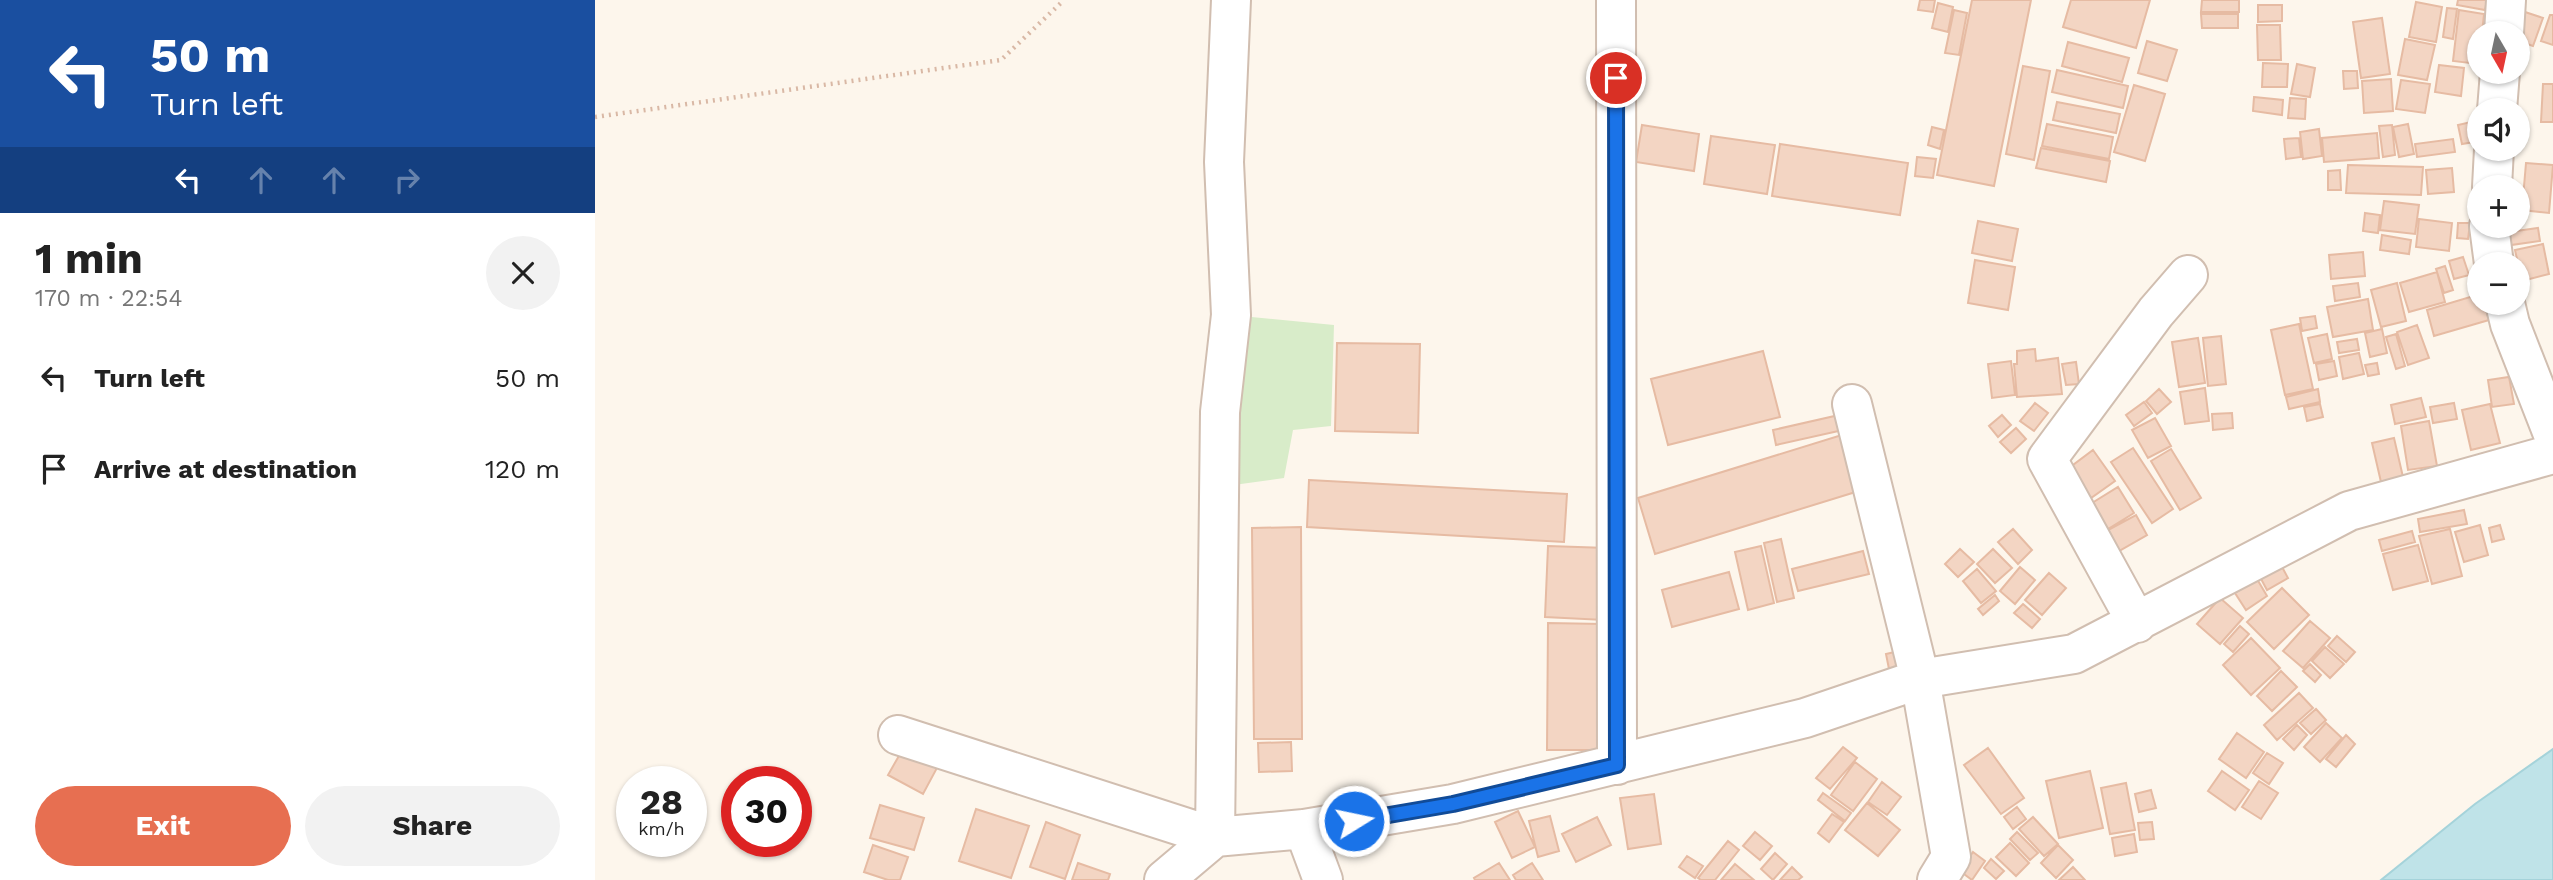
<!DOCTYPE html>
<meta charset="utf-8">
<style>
body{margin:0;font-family:"Work Sans",sans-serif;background:#f2f2f2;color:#222;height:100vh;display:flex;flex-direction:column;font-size:26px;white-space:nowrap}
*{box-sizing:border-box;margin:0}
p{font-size:23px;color:#767676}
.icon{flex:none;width:38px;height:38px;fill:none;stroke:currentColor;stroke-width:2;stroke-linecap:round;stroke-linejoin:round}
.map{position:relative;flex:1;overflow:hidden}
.panel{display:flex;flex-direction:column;background:#fff;width:595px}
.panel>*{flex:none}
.top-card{background:#1a4fa0;color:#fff;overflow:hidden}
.needle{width:46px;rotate:171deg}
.buttons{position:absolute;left:1872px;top:21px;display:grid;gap:14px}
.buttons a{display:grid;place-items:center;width:63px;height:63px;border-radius:50%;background:#fff;box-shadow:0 2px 5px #0004;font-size:35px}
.speed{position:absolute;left:21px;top:766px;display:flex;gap:14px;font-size:35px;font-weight:700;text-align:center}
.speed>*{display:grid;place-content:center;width:91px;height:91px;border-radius:50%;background:#fff;box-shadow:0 2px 5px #0004;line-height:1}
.speed small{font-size:18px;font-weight:400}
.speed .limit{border:10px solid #d22;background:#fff;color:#111}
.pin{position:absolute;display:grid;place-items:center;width:60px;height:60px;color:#fff;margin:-30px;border:4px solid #fff;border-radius:50%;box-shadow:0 2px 7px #0007}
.me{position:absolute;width:77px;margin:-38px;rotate:80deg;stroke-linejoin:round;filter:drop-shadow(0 0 5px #0008)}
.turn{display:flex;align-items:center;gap:24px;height:147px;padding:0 35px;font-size:32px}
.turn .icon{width:91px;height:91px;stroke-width:2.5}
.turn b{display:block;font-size:49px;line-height:60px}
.lanes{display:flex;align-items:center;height:66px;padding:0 35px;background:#0003;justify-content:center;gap:35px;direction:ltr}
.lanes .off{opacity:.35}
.round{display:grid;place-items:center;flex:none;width:74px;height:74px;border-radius:37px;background:#f2f2f2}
.headline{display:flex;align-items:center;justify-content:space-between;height:119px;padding:0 35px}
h1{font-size:42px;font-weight:700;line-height:52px}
.button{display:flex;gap:14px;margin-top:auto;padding:14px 35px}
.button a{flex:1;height:80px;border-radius:42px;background:#e76f51;color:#fff;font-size:28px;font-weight:700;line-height:80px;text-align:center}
.button a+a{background:#f2f2f2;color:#222}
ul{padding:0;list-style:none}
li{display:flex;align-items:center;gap:21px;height:91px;padding:0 35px}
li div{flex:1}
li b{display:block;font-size:26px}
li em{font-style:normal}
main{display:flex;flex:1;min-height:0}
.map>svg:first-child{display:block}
.green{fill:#d8ecc9}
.water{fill:#bfe3e8;stroke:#a5d3da;stroke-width:2}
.building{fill:#f3d5c3;stroke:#e6bba3;stroke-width:2}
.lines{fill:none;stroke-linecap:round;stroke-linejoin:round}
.minor-casing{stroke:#d1beb0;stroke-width:42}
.path{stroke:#d9b8a5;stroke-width:4.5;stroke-dasharray:2 5;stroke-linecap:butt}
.minor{stroke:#fff;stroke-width:38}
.route-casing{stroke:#114b97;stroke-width:18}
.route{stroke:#1a73e8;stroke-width:12}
</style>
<main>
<section class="panel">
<div class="top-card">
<div class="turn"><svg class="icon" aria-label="left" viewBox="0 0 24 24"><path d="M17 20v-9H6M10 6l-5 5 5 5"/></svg><div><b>50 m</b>Turn left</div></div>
<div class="lanes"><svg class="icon" aria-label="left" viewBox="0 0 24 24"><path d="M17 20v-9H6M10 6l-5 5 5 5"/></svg><svg class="icon off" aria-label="ahead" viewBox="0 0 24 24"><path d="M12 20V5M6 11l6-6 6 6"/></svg><svg class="icon off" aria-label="ahead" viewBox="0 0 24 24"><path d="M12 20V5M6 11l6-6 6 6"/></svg><svg class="icon off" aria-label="right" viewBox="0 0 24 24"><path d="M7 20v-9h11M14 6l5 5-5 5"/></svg></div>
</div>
<div class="headline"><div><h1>1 min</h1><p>170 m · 22:54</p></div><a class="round"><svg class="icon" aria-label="close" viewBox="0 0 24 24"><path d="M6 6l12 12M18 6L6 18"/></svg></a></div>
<ul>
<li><svg class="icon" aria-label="left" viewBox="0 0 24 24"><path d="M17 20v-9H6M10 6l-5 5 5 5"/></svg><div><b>Turn left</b></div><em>50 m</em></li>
<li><svg class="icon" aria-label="arrive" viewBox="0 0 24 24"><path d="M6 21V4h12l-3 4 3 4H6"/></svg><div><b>Arrive at destination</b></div><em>120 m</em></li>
</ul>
<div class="button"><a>Exit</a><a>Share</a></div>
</section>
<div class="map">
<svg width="1958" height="880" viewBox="0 0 1958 880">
<rect width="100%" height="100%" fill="#fdf6ec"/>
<!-- green -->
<path class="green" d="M636,315L739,325L736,426L698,430L689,478L624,487Z"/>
<!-- water -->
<path class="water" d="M1958,749V880H1786L1880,804Z"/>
<!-- building -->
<path class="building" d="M1325,0H1340L1338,12L1323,10Z
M1377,0H1436L1399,186L1342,175Z
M1476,0H1555L1541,48L1468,27Z
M1607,0H1644V12H1606Z
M1863,0H1892L1890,10L1862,5Z
M1821,2L1847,7L1841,42L1814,37Z
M1343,3L1358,7L1353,32L1337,28Z
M1663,5H1687V21L1663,22Z
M1852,8L1862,9L1858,39L1848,37Z
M1359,10L1372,13L1364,55L1350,53Z
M1864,10L1889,14L1887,33H1885L1883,64L1858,61Z
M1924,10L1948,18L1938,46L1923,41Z
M1606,14H1643V28H1607Z
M1955,15H1958V45L1946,41Z
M1787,18L1795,74L1766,78L1758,22Z
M1662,25H1685L1686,60H1663Z
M1810,39L1840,45L1832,80L1803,75Z
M1552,41L1582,50L1572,81L1543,73Z
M1473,42L1534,58L1527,82L1467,66Z
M1668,63L1693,64L1692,87H1667Z
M1702,64L1720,68L1715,97L1696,94Z
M1844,65L1869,68L1866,96L1840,92Z
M1428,66L1455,71L1439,160L1411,154Z
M1462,70L1533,86L1528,108L1457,92Z
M1748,71H1762L1763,88L1749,89Z
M1796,79L1798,111L1769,113L1767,81Z
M1806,80L1835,84L1830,113L1801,109Z
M1948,84H1958V122H1946Z
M1539,85L1570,94L1550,161L1519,152Z
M1659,97L1688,100L1687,115L1658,111Z
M1695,98L1711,99L1710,119L1693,118Z
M1462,102L1525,114L1521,133L1458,120Z
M1885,120V141L1867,144L1863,125Z
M1452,124L1518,137L1514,159L1447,146Z
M1813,124L1819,154L1804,157L1798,127Z
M1047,125L1104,134L1099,171L1041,162Z
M1797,125L1800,155L1788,157L1784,126Z
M1337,127L1349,130L1345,149L1333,145Z
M1724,129L1727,156L1708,159L1705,132Z
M1782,133L1784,158L1729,162L1727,138Z
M1116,136L1180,145L1172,194L1109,184Z
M1704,138L1706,157L1691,159L1689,139Z
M1858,139L1860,152L1822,157L1820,144Z
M1185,144L1313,163L1305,215L1177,196Z
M1446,148L1515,161L1511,182L1441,168Z
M1322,157L1341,159L1338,178L1320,176Z
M1931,163L1958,165L1954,213L1927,210Z
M1753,165L1828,167L1826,195L1751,193Z
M1857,168L1859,192L1833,194L1831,170Z
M1745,170L1746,190H1733V171Z
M1789,201L1824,205L1820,234L1785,230Z
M1770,213L1785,215L1783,233L1768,231Z
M1824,219L1857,223L1854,251L1821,247Z
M1383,221L1423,229L1417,261L1377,253Z
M1863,223H1875L1873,239L1862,238Z
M1943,228L1945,241L1916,245L1914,232Z
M1787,235L1816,240L1814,254L1785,250Z
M1948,244L1954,274L1927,281L1920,250Z
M1768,252L1770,276L1736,279L1734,255Z
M1868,257L1874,275L1859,279L1854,261Z
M1380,260L1420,267L1413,310L1373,303Z
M1850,266L1858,290L1849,293L1841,269Z
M1842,272L1850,302L1814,312L1805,283Z
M1763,283L1765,297L1740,301L1738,286Z
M1802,283L1811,321L1786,327L1776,290Z
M1885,294V303H1889L1894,320L1839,336L1832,310Z
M1773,299L1778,330L1738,337L1732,307Z
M1720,316L1722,328L1707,331L1705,318Z
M1704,324L1718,389L1690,395L1676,330Z
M1822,325L1834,358L1813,365L1802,332Z
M1787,329L1792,353L1775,357L1770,333Z
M1732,334L1737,359L1719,363L1713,338Z
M1801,334L1810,366L1801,369L1791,337Z
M1626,336L1631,384L1613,386L1608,338Z
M1603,338L1610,383L1584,387L1577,342Z
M1762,339L1764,350L1744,353L1742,342Z
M742,343L825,344L823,433L740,431Z
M1440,349L1441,361L1463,358L1467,394L1422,397L1419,364H1422V351Z
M1168,351L1185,417L1073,445L1056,379Z
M1764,353L1769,374L1748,379L1744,357Z
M1416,361L1420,395L1397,398L1393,364Z
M1739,361L1742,376L1724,380L1721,364Z
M1481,362L1484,384L1471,385L1467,364Z
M1782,363L1784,374L1773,376L1770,365Z
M1914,377L1919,404L1897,407L1893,380Z
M1610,388L1614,421L1590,424L1585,392Z
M1564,389L1576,402L1562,414L1551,401Z
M1723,389L1725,402L1694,409L1691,397Z
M1826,398L1831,417L1800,424L1796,405Z
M1549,402L1557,413L1539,426L1531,415Z
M1440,403L1453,413L1439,431L1425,421Z
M1859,403L1862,419L1838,423L1835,407Z
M1725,404L1728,417L1712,421L1709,407Z
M1895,404L1905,443L1876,450L1867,410Z
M1637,413L1638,428L1618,430L1617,414Z
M1244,415L1248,430L1181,445L1178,430Z
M1407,415L1416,425L1403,437L1394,426Z
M1560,418L1576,446L1553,458L1537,430Z
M1834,421L1842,466L1813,470L1806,426Z
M1421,428L1431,439L1416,453L1405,442Z
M1250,434L1267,490L1060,554L1043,498Z
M1799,438L1808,477L1786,482L1777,443Z
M1538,448L1578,509L1557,523L1516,462Z
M1576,449L1606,498L1585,510L1556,461Z
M1498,450L1520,481L1496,498L1474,468Z
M714,480L972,494L969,542L712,527Z
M1523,487L1539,513L1513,529L1497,503Z
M1869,510L1872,524L1825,532L1823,519Z
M1541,515L1552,535L1524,551L1513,530Z
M1885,525L1893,555L1869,562L1860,532Z
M1905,525L1909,539L1897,542L1894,528Z
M706,527L707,739H659L657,528Z
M1418,529L1437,550L1423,564L1403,542Z
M1855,529L1867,576L1837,584L1824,536Z
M1817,531L1820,542L1787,551L1784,540Z
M1186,539L1199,598L1182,602L1169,543Z
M1823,545L1833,581L1798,590L1788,554Z
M953,546L1012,548L1009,620L950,617Z
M1166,546L1179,603L1153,610L1140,552Z
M1365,549L1379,562L1363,577L1350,564Z
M1398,549L1417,568L1400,583L1382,564Z
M1268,551L1274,574L1203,591L1197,569Z
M1686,565L1693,578L1672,590L1665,577Z
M1425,567L1440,580L1420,604L1405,591Z
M1382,569L1401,591L1386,603L1368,581Z
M1134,572L1144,609L1077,627L1067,590Z
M1454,573L1471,588L1447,615L1430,600Z
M1662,579L1672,596L1651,610L1640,593Z
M1687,588L1714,615L1679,649L1652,622Z
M1400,595L1404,601L1388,615L1383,609Z
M1625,598L1648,618L1625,644L1602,624Z
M1428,604L1445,619L1437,628L1419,613Z
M1715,621L1735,638L1708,668L1688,651Z
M953,623L1007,624L1005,750H952Z
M1645,626L1654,634L1638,652L1629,644Z
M1742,636L1760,652L1751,662L1733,646Z
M1656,638L1685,668L1656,695L1628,665Z
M1730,647L1749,664L1735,678L1717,661Z
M1308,650L1314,675L1296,679L1291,654Z
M1715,664L1726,675L1720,682L1708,671Z
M1686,671L1702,687L1677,711L1662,696Z
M1704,693L1718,708L1682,740L1669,725Z
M1721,709L1731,720L1716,734L1705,723Z
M1731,723L1747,738L1725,762L1709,747Z
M1702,725L1712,735L1699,750L1688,739Z
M1642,733L1669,752L1651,778L1624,759Z
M1751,735L1760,744L1741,767L1731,759Z
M696,742L697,771L664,772L663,743Z
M309,747L343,766L328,794L293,775Z
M1248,747L1262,758L1235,789L1221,778Z
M1393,748L1429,798L1406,814L1369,765Z
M1672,753L1688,763L1674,784L1658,773Z
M1260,762L1282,779L1258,811L1236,795Z
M1495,771L1508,828L1464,838L1451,781Z
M1627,771L1654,790L1640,810L1613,791Z
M1664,781L1683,793L1666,819L1647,807Z
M1287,782L1306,797L1292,815L1273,802Z
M1531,783L1540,830L1515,834L1506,788Z
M1556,790L1561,808L1544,812L1540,794Z
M1228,793L1256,813L1250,821L1223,800Z
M1059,794L1066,844L1033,849L1025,798Z
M1272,803L1305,830L1283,856L1250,830Z
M285,805L329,818L319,850L275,838Z
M1422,807L1431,819L1418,829L1409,817Z
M381,809L434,826L416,878L364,861Z
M923,811L940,847L917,858L900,822Z
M1237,814L1249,822L1234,842L1223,833Z
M955,816L964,851L943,857L934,821Z
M1002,817L1016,845L981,862L967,834Z
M1438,817L1463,844L1449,856L1424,829Z
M451,822L485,835L470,879L435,867Z
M1557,822L1559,839L1545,840L1543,823Z
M1160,832L1177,846L1165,860L1148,846Z
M1422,832L1443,853L1435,860L1415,839Z
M1539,834L1542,852L1520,856L1517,838Z
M1133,841L1144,850L1120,880H1106L1103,878Z
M1415,843L1434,863L1421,876L1401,857Z
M278,845L313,857L305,880H293L269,872Z
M1463,845L1478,860L1461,878L1446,863Z
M1378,852L1390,861L1377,880L1365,871Z
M1180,853L1192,864L1178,880L1166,869Z
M1092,856L1108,866L1100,878L1084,867Z
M1396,859L1409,871L1401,879L1389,868Z
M483,863L515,874L513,880H477Z
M904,863L915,880H880L879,878Z
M937,863L948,880H921L918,875Z
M1140,864L1159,880H1126Z
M1197,867L1207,877L1203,880H1185Z
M1478,867L1490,880H1464Z"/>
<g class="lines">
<defs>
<path id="minor" d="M1021,0L1022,765
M1909,33L1911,0
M1902,110L1905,72
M1897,187L1899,149
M1894,226L1899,264
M1910,303L1915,324L1958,434
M1257,404L1325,679L1356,857L1342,880
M1542,623L1452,459L1561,312L1593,275
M303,735L620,837L625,412L636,315L629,162L636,0
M709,829L728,880
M569,880L620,837L709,829L858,804L1210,718L1325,679L1479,654L1754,511L1958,454"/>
</defs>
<!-- minor casing -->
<use href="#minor" class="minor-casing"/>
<!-- path -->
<path class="path" d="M0,117L406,60L469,0"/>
<!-- minor -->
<use href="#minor" class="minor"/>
</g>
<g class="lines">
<defs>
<path id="route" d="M759,821L858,804L1022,765L1021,78"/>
</defs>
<!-- route casing -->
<use href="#route" class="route-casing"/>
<!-- route -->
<use href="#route" class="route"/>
</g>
</svg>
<div class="buttons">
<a><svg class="needle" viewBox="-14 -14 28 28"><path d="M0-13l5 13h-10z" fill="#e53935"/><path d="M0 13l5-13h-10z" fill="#767676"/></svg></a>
<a><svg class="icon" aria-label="sound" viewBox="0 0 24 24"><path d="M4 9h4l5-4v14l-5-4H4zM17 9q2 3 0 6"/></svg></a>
<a>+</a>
<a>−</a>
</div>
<div class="speed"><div>28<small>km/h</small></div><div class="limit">30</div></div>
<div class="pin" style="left:1021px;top:78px;background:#d93025"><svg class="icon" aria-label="arrive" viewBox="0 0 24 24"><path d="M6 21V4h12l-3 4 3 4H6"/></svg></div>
<svg class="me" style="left:759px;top:821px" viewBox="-20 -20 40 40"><circle r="17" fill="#1a73e8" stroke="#fff" stroke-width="3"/><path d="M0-11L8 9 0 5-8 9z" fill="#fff"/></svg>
</div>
</main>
